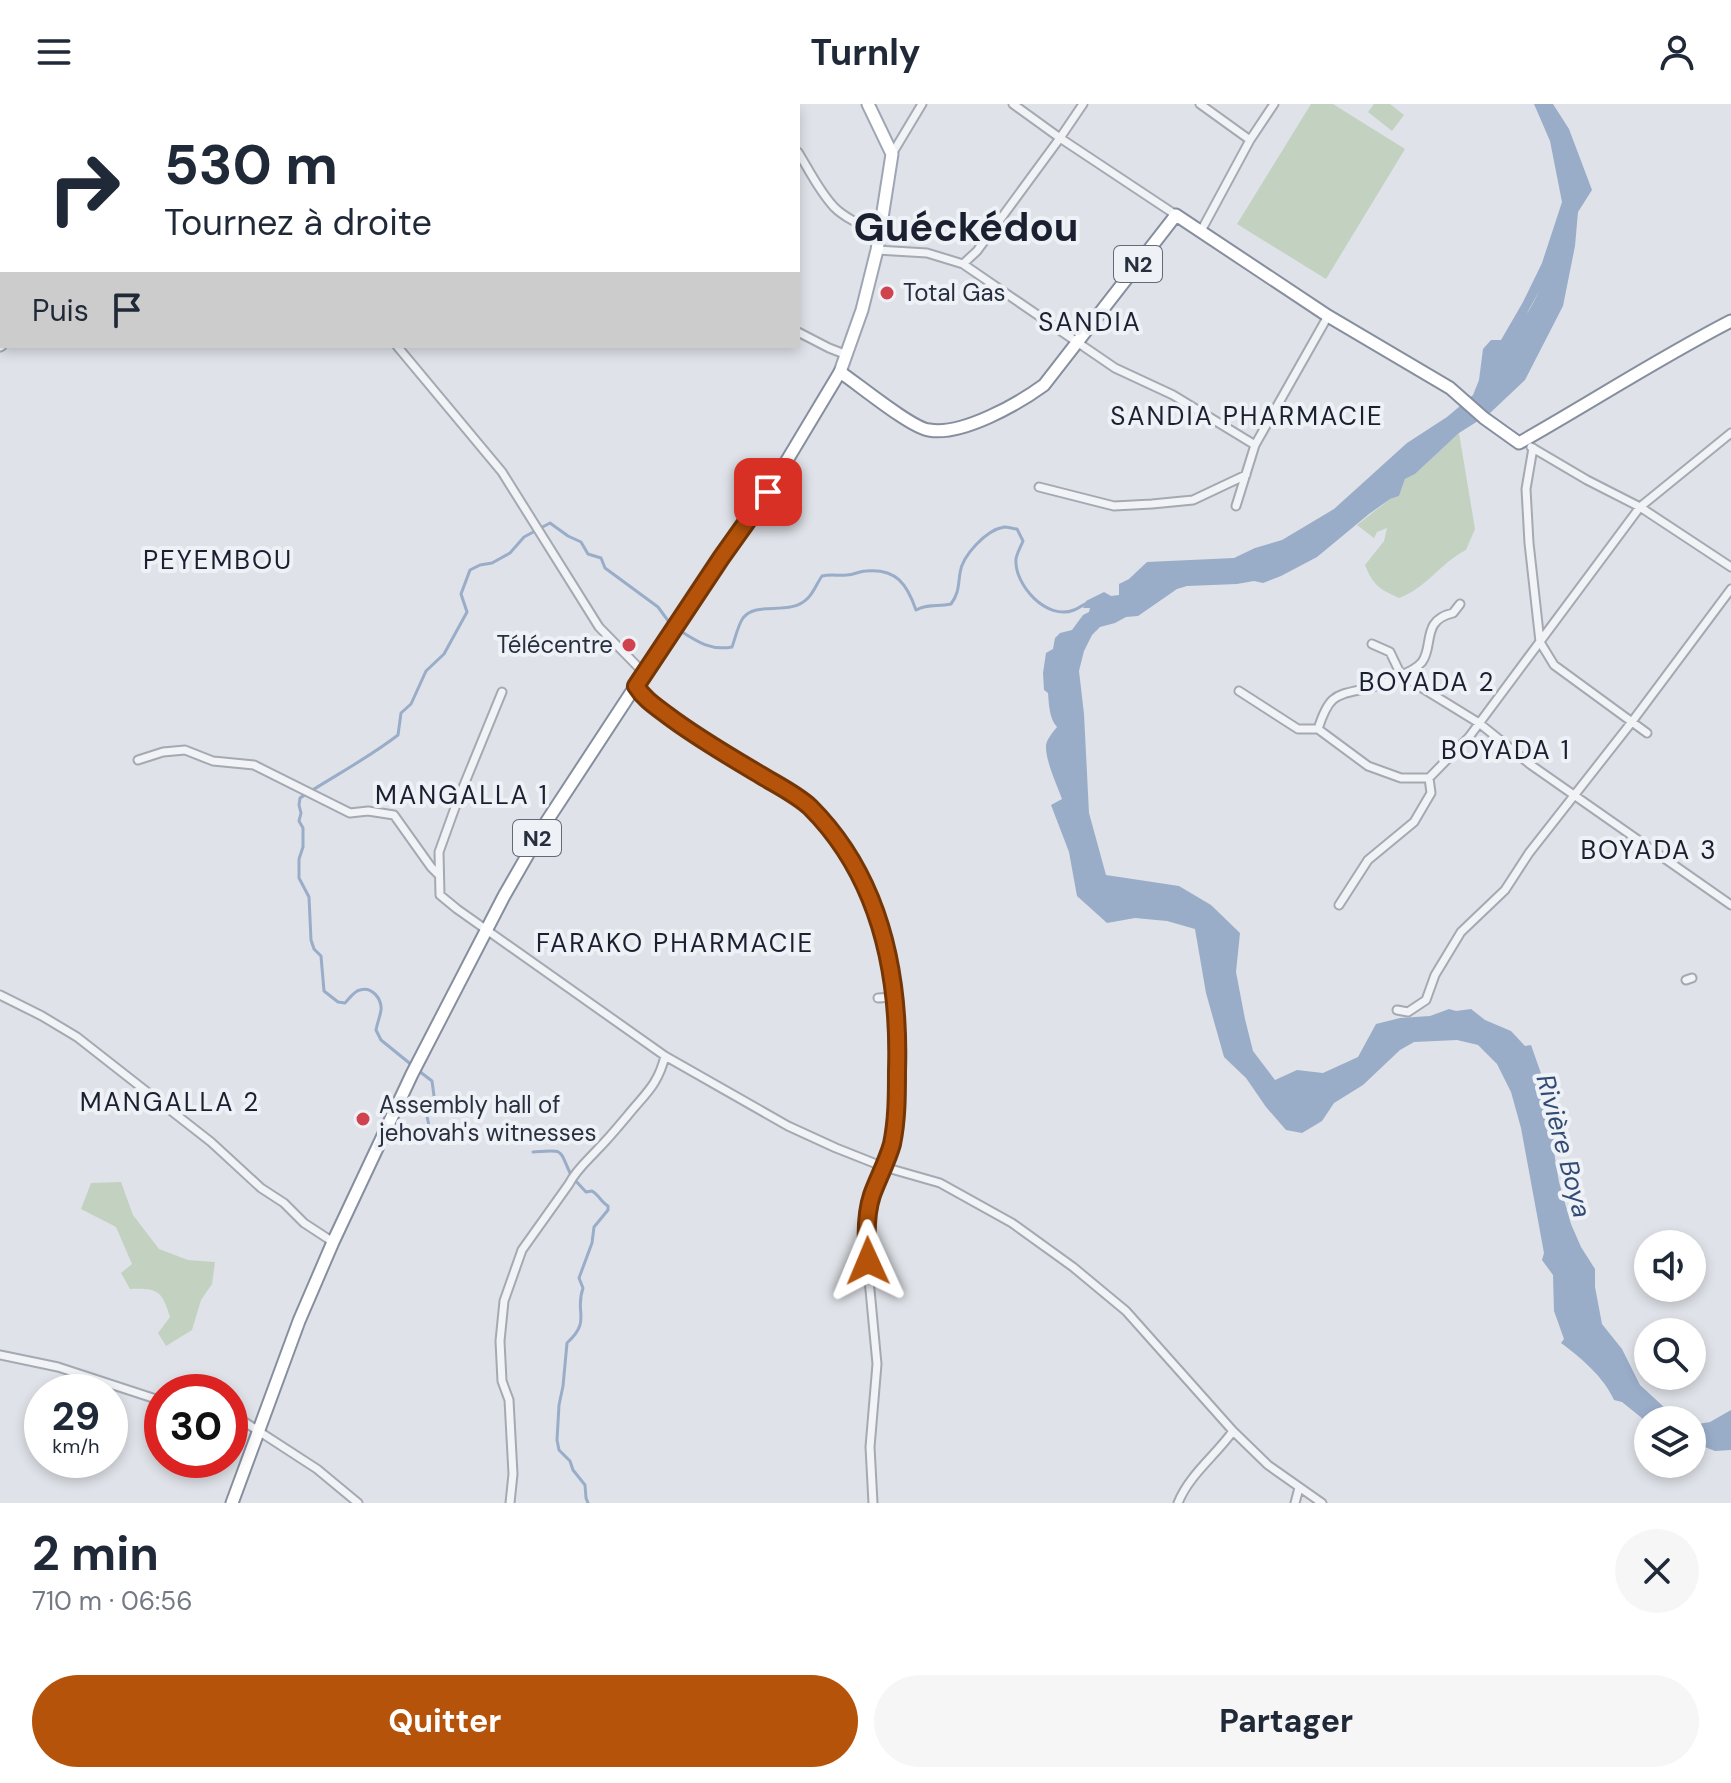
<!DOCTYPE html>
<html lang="fr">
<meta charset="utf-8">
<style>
body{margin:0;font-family:"DM Sans",sans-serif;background:#f6f6f7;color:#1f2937;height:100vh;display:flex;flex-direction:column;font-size:30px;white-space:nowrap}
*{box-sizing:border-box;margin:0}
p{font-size:26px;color:#747a83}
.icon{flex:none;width:44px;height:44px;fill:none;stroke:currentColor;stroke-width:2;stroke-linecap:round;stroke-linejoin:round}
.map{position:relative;height:1399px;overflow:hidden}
.sheet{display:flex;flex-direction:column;background:#fff;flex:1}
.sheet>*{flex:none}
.hud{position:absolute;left:0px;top:0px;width:800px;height:244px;box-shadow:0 4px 12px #0003;background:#fff;color:#1f2937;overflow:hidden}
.buttons{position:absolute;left:1634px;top:1126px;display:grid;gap:16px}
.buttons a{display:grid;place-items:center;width:72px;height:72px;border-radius:50%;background:#fff;box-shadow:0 4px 12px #0003;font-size:40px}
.speed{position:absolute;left:24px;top:1270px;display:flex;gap:16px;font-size:40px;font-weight:700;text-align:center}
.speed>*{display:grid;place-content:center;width:104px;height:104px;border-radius:50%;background:#fff;box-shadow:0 4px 12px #0003;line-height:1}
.speed small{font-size:20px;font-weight:400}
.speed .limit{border:12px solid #d22;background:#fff;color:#111}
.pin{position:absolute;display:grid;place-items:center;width:68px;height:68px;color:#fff;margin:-34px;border-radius:16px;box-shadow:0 4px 12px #0006}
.me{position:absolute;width:88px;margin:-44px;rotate:359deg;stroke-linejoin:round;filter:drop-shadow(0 0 6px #0008)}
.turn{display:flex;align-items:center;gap:28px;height:168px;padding:0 32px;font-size:36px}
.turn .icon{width:104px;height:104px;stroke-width:2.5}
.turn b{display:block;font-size:56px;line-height:68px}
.then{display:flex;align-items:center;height:76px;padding:0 32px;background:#0003;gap:16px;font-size:30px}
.round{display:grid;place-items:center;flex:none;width:84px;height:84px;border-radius:42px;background:#f6f6f7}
.headline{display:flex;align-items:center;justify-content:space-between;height:136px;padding:0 32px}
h1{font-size:48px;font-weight:700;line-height:60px}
.primary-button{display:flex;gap:16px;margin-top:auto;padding:16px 32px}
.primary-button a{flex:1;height:92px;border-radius:48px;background:#b45309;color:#fff;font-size:32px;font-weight:700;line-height:92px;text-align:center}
.primary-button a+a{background:#f6f6f7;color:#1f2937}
header{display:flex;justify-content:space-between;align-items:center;height:104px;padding:0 32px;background:#fff;font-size:36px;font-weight:700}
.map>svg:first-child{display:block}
.green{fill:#c3d2c0}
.water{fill:#99adc9;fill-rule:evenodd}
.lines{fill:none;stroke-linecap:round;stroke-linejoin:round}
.stream{stroke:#99adc9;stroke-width:3}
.river{stroke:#99adc9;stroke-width:16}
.minor-casing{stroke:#a4a9b2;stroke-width:11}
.primary-casing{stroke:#9ea5b4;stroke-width:15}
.trunk-casing{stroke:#868e9f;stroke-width:15}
.minor{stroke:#f1f3f6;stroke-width:7}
.primary{stroke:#fff;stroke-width:11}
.trunk{stroke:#fff;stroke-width:11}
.route-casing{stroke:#753606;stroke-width:20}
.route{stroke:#b45309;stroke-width:14}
.poi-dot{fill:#cf424e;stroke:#eef1f6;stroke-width:3}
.labels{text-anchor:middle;stroke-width:8;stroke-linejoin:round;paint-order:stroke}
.shield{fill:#eef1f6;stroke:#636976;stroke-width:2}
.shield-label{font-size:22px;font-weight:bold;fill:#282f3f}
.poi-label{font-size:24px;fill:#282f3f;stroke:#eef1f6;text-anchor:start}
.neighbourhood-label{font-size:26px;letter-spacing:2px;fill:#1a2030;stroke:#eef1f6}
.water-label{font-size:26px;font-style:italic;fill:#314b74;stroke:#eef1f6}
.town-label{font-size:40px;font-weight:bold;fill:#1a2030;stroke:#eef1f6}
</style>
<header><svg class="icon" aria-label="menu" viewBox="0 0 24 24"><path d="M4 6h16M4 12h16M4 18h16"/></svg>Turnly<svg class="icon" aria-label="person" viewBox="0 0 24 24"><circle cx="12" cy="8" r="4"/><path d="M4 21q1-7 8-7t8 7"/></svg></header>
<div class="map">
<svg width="1731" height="1399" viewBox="0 0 1731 1399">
<rect width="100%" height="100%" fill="#dfe2e8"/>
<!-- green -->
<path class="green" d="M1311,0H1333L1405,45L1326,175L1237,120Z
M1374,0H1390L1404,11L1392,27L1368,8Z
M1459,329L1475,425L1466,446C1440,459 1427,484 1399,494C1379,485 1373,481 1365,461L1384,437L1387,424L1377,428L1374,434L1357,421L1390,395L1399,392L1405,375L1415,370Z
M121,1078L133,1111L159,1145L188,1156L215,1158L212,1180L201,1196L192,1226L166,1242L158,1229L170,1213C162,1187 158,1184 130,1185L121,1169L132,1160L116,1123L81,1105L91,1079Z"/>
<!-- water -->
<path class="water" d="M1534,0H1553L1569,25L1592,86L1578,108L1575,142L1563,202L1525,276L1489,310L1459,329L1415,370L1405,375L1399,392L1390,395L1369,410L1317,453L1281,472L1263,479L1254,477L1237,480L1187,482L1177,485L1138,512L1126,513L1115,519L1100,523L1092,531L1084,547L1079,567L1084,610L1089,709L1106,771L1179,782L1211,801L1240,829L1236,868L1245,915L1253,947L1275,976L1297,966L1323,969L1358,953L1376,920L1400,914L1430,912L1449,905L1456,907L1471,905L1485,916L1511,927L1525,942L1531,941L1543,975V1001L1556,1041L1554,1048L1559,1078L1571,1120L1581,1143L1595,1165V1183L1602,1220L1622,1245L1640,1281L1678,1316H1648V1319L1622,1298L1614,1296C1603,1272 1581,1254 1561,1239L1564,1235L1554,1207L1553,1171L1542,1156L1544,1149L1521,1024L1511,988L1497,960L1478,941L1457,936L1414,938L1400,946L1363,981L1334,999L1322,1017L1302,1029L1286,1026L1266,1003L1246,974L1224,953L1206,889L1195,825L1167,817L1135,814L1107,819L1077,792L1069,748L1051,701L1062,695C1057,681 1045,656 1046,641C1047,635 1053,628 1057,623C1049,614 1049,600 1048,589L1044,586L1043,569L1046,549L1053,545L1055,534L1060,529L1072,526L1083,511L1089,508L1090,504H1083L1086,497L1104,488L1111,492L1119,491V480L1129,475L1147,458L1234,454L1255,444L1282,436L1334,405L1407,339L1447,313L1473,291L1479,276L1483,245L1491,236H1501L1523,198L1542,159L1562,98L1550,37ZM1553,164L1555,166C1550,193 1554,197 1527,209L1551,166Z
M1731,1306V1346L1715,1347L1692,1338V1321L1710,1318Z"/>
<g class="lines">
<!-- stream -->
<path class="stream" d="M679,526C696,537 710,547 732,543C735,535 738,521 743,514C757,496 790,513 808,494C814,488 817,479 822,472C831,470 838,472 847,471C854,471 859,467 866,467C896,464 907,480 916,506C929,499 937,503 951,500C959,489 958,482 960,469C962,452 986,426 1004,423C1009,423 1013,425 1017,425L1023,437C1021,442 1017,449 1016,455C1014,481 1047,517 1074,506C1078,505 1081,502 1085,500
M413,962L381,936L376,926C377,920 380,913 381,906C382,895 372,882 360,886C354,887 350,894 345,899L338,898L324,887L321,852L314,845L311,836L309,793L299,774V755L303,743V724L299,717L301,709L299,701L300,694C332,673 367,655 398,631L401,609L411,600L426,567L444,550L467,508L461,490L470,466L480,461L492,459L510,449L524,433L550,419L568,432L581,438L588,450L601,454L605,464L658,503L672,522
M419,967L432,977L434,992L426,1008L430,1026
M533,1048C566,1046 558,1044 571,1071
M574,1075L586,1088L592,1087C599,1091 601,1098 608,1102V1106L594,1123L592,1139L579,1174L583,1184C574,1209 592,1216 567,1239L563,1282L559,1301L557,1336L559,1346L570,1357L573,1366L585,1381L586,1394L588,1399"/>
<!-- river -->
<path class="river" d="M1529,220C1544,201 1556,169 1561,146"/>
<defs>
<path id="minor" d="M768,0L770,2
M1013,0L1060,34L1176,111
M1200,0L1250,36
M184,2L186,0
M570,2L572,0
M798,48C809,66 819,87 834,103C846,115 864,122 879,129
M892,50L922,0
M0,113L2,112
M1201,127L1250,36L1274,0
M877,146L927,149L963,160L1115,264L1173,291L1255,341
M963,160L977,147L1060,34L1083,0
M798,228L829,244L847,251
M397,242L502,368L599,523L644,569
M0,243L2,242
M1531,343L1587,376L1640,403L1731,463
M1533,344L1526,385L1529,439L1540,538L1554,561L1647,629
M1039,383L1114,402L1152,400L1193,396L1246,371
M1236,402L1255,341L1328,212
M1372,540L1390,548L1401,571L1479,619L1531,661L1731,801
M636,582L642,592L695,633L808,701L837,734L855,763L875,804L886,840L896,893L898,950L897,1003L892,1039L884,1063L871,1093L865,1133L877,1260L870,1343L873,1399
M1239,587L1298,625H1318C1330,587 1337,592 1372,583C1382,581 1391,575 1401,571C1409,568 1416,565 1422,558C1434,542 1421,516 1453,509L1460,500
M502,588L457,698L439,748L440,791L457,805L665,952L788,1022L836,1044L884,1063L940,1079L1012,1119L1073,1163L1126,1207L1233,1327L1268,1361L1322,1399
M1318,625L1368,662L1401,674H1429L1469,633L1640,403L1731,329
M138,656L163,648L185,646L213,657L254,661L350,709L368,707L394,711L431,763L438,770
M1339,801L1368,756L1414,718L1431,689L1429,674
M1686,876L1692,874
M0,891L42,912L77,933L211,1038L261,1084L284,1099L304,1119L333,1138
M878,894L896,893
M1397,906L1408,908L1426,896L1435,871L1461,828L1505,786L1529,749L1631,619L1731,485
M0,1251L58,1263L162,1297
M230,1312L237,1313L317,1365L358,1399
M510,1399L513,1370L509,1296L502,1277L500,1237L504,1197L522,1146L569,1080C576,1066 588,1056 598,1045C609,1034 618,1023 628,1011C645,990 658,981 665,952
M1178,1399C1189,1371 1216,1351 1233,1327
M1295,1399L1299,1384"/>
<path id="primary" d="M840,268L862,206L877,146L892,50L868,0"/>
<path id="trunk" d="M232,1399L299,1217L333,1138L412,970L504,792L547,717L644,569L721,454L768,388L840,268C858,280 911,324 929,326C962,332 1018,300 1044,281L1176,111L1328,212L1450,284L1484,314L1519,339C1590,299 1659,254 1731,217"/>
</defs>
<!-- minor casing -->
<use href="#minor" class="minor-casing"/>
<!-- primary casing -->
<use href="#primary" class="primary-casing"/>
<!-- trunk casing -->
<use href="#trunk" class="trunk-casing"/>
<!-- minor -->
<use href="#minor" class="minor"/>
<!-- primary -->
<use href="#primary" class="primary"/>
<!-- trunk -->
<use href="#trunk" class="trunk"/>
</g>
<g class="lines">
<defs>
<path id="route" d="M768,388L721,454L636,582C644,595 655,602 667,611C696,633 727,651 759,670C775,680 796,690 810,703C881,774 900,870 897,967C897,991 897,1016 892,1040C887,1058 878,1074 872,1091C865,1112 866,1136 868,1157"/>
</defs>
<!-- route casing -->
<use href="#route" class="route-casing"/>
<!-- route -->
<use href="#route" class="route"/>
</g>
<!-- markers -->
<g class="poi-dot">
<circle cx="887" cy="189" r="8"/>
<circle cx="629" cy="541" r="8"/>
<circle cx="363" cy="1015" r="8"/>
</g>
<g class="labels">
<!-- shield labels -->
<g class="shield">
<rect x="1114" y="142" width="48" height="36" rx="6"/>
<rect x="513" y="716" width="48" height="36" rx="6"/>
</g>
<g class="shield-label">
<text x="1138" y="168">N2</text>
<text x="537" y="742">N2</text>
</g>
<!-- poi labels -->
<g class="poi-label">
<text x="903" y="197">Total Gas</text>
<text x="613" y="549" text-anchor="end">Télécentre</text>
<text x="379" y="1009">Assembly hall of<tspan x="379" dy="28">jehovah's witnesses</tspan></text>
</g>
<!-- neighbourhood labels -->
<g class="neighbourhood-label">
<text x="1090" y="227">SANDIA</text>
<text x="1247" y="321">SANDIA PHARMACIE</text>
<text x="218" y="465">PEYEMBOU</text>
<text x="1427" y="587">BOYADA 2</text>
<text x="1506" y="655">BOYADA 1</text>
<text x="462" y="700">MANGALLA 1</text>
<text x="1649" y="755">BOYADA 3</text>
<text x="675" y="848">FARAKO PHARMACIE</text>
<text x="170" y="1007">MANGALLA 2</text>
</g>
<!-- water labels -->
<g class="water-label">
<text transform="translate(1564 1042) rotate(75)" y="9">Rivière Boya</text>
</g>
<!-- town labels -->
<g class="town-label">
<text x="966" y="137">Guéckédou</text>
</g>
</g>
</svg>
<div class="buttons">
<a><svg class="icon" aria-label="sound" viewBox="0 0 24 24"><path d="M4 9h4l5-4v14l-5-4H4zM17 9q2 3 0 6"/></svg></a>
<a><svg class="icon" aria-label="search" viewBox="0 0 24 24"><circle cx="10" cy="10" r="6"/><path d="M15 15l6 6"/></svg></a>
<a><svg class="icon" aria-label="layers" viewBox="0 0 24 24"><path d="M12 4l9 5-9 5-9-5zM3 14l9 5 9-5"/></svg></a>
</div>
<div class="speed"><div>29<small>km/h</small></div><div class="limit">30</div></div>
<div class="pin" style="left:768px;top:388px;background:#d93025"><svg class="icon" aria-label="arrive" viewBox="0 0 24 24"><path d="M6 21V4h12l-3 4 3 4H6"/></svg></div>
<svg class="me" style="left:868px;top:1157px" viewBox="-20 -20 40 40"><path d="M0-17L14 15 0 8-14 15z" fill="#b45309" stroke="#fff" stroke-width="4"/></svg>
<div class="hud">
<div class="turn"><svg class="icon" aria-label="right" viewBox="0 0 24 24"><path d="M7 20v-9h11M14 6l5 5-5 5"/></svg><div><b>530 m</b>Tournez à droite</div></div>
<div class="then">Puis<svg class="icon" aria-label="arrive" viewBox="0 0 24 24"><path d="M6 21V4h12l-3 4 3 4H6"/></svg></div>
</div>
</div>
<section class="sheet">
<div class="headline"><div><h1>2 min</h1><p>710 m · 06:56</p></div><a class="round"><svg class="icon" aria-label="close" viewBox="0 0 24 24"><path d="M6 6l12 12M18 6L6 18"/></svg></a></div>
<div class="primary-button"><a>Quitter</a><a>Partager</a></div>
</section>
